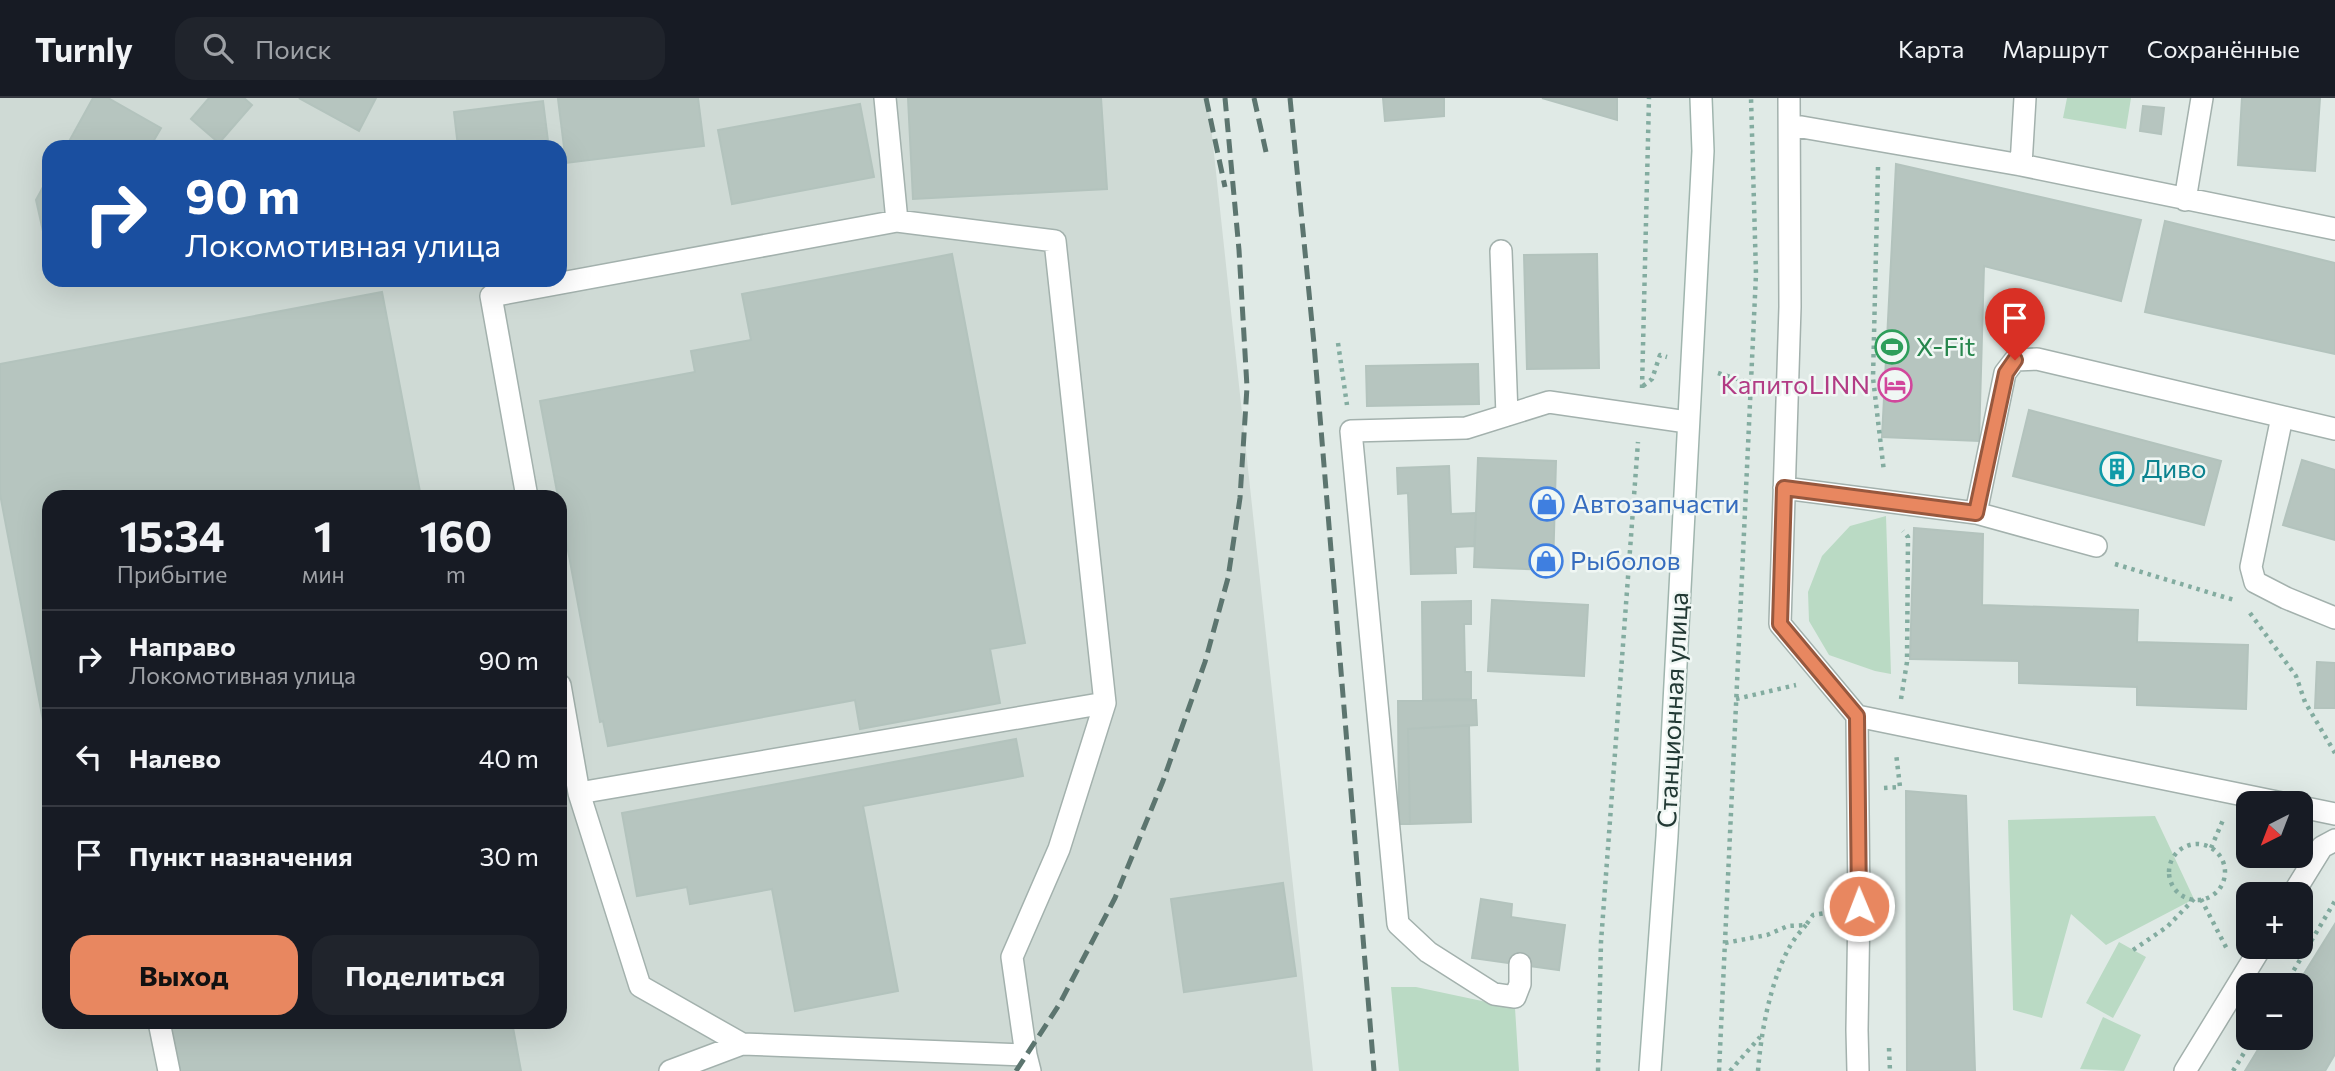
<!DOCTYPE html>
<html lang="ru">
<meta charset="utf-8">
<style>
body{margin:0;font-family:Commissioner,sans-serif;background:#20242c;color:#f1f3f6;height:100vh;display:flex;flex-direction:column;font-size:26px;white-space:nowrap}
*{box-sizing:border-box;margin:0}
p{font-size:23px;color:#9ea1a6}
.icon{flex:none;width:38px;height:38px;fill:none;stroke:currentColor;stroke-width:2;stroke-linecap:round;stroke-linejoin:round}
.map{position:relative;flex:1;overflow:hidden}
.side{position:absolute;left:42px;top:392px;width:525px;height:539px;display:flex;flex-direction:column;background:#171b24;border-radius:21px;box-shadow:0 7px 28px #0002}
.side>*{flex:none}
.top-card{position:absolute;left:42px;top:42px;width:525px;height:147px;border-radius:21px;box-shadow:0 7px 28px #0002;background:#1a4fa0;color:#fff;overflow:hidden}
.needle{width:46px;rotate:222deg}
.controls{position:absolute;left:2236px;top:693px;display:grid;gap:14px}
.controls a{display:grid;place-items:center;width:77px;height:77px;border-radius:14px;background:#171b24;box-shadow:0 7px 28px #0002;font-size:35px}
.pin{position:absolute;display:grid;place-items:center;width:60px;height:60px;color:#fff;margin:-72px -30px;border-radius:50% 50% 50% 0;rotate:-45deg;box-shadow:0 0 7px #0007}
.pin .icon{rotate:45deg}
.me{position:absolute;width:77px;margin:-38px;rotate:359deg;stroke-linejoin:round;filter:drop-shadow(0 0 5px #0008)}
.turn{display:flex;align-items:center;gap:24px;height:147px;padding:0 28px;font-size:32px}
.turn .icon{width:91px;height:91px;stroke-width:2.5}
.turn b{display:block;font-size:49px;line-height:60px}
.eta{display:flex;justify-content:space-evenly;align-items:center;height:119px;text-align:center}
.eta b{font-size:42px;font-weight:700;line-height:49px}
.action{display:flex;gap:14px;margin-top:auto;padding:14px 28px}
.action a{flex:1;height:80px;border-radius:21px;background:#e88760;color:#111;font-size:28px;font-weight:700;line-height:80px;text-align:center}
.action a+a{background:#20242c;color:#f1f3f6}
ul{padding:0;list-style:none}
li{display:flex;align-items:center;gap:21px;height:98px;padding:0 28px;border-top:2px solid #363941}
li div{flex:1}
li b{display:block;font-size:26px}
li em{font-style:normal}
header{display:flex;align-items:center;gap:42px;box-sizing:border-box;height:98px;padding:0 35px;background:#171b24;border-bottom:2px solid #363941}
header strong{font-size:33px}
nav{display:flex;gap:38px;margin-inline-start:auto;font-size:24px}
.search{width:490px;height:63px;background:#20242c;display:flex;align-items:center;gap:18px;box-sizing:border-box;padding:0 24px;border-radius:21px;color:#9ea1a6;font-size:26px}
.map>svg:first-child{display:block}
.built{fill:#cfdad5;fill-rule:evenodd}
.green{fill:#badac4}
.building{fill:#b6c5bf;stroke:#b3c3bd;stroke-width:2}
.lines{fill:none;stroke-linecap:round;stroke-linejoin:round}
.lane-casing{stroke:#a3b1ad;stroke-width:24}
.street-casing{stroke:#a3b1ad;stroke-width:24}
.secondary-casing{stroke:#a0b5ae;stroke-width:24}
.path{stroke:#83aca0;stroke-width:4.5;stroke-dasharray:3.5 5;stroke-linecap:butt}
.lane{stroke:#fff;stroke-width:21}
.street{stroke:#fff;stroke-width:21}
.secondary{stroke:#fff;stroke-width:21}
.rail{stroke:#5c756f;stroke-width:5;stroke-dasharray:14 7;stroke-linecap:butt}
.route-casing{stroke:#97583e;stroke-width:18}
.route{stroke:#e88760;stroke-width:12}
.labels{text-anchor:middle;stroke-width:5;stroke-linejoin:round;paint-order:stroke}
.leisure-label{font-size:26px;fill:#27864d;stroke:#f0f7f4;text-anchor:start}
.hotel-label{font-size:26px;fill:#b23c85;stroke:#f0f7f4;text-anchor:end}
.culture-label{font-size:26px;fill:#0d838f;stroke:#f0f7f4;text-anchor:start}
.shop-label{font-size:26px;fill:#366cbe;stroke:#f0f7f4;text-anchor:start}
.street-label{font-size:26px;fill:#223934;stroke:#f0f7f4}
</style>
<header>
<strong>Turnly</strong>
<div class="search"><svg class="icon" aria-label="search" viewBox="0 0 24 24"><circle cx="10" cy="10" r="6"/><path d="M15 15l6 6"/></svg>Поиск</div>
<nav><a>Карта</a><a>Маршрут</a><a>Сохранённые</a></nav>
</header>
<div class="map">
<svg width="2335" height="973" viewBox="0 0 2335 973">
<rect width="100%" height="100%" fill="#e0eae6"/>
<!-- built -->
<path class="built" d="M0,0H1208L1313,973H0ZM49,49H560V182H49ZM49,399H560V924H49Z"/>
<!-- green -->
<path class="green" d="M2067,0H2131L2126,31L2063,20Z
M1886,418L1891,576L1875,573L1829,557L1809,523L1808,494L1822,458L1850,428Z
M2155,718L2194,801L2106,847L2071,816L2042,920L2013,912L2008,722Z
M2119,844L2146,859L2113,920L2086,905Z
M1391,889H1416L1515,910L1519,973H1399Z
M2103,919L2141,937L2124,973L2080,971Z"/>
<!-- building -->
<path class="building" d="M93,0H108L161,30L150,49H66Z
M209,0H244L252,7L219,45L191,21Z
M299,0H376L359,33Z
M698,0L704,48L566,65L558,1Z
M908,0H1101L1107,91L913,101Z
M1383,0H1444V18L1385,23Z
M1542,0H1617V22Z
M2242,0H2320L2315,73L2238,67Z
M543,3L548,43L501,49H458L454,14Z
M860,6L874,79L732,106L718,32Z
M2143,8L2164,10L2161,36L2140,33Z
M1896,66L2141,122L2121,203L1984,168L1979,343L1882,339Z
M49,78V144L45,142L36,102Z
M2165,123L2335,165V256L2145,214Z
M952,156L1025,545L990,551L1000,605L860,631L855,602L608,648L603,623L600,624L560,410V399H558L540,303L695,274L691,253L751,242L742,196Z
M1597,156L1599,270L1527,271L1524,157Z
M382,194L421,399H49V654L0,396V266Z
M1478,266L1479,306L1367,308L1366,268Z
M2029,312L2221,363L2204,427L2013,378Z
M1478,360L1556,363L1553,472L1474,469Z
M2302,362L2335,372V442L2283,427Z
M1449,368L1451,416L1476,415L1474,448L1455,449L1456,475L1411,476L1408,395L1398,396L1397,370Z
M1914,430L1983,436L1982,507L2138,512L2137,544L2248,547L2246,611L2137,607V589L2019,585V563L1910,561Z
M1492,502L1588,507L1584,578L1488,573Z
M1471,503V526H1464L1465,574H1471V601L1423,602L1422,504Z
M2317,564L2335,565V610H2315Z
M1476,602L1477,627L1408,631L1410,726H1399L1398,603Z
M1469,627L1471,724L1410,726L1408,631Z
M1016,641L1023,678L863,708L898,893L795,913L772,791L690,806L687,789L637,798L622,715Z
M1906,693L1966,698L1975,973H1907Z
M1283,785L1296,878L1184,894L1171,801Z
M1481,801L1512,806L1511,819L1565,827L1559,872L1472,860Z
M2335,826V956L2325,973H2245L2265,940H2301V887H2297Z
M166,924H512L521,973H175Z"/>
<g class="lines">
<defs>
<path id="lane" d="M885,0L897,123
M1789,0L1790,209L1780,526L1857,618L2282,705
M1790,27L2021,67L2335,131
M2021,67L2025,0
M2185,102L2202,0
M1501,153L1507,317
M2282,319L2251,469L2255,484L2286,500L2335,520
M1784,390L1976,415L2096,448
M527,399L491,198L897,123L1055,143L1105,605L579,695L560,587
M1976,415L2005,275L2015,262L2037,261L2335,331
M1857,618L1859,808L1857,932L1858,973
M579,695L640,888L742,946L1026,957L1030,973
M2301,709L2335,716
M1520,866V886L1515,899L1494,896L1428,854L1398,826L1351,333L1466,330L1549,304L1687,324
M159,924L169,973
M1026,957L1012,859L1059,751L1105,605
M670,973L742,946"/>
<path id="street" d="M2293,796L2322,749L2335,742
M2185,973L2261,849"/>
<path id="secondary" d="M1650,973L1667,738L1703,53L1701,0"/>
</defs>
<!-- lane casing -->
<use href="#lane" class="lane-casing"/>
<!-- street casing -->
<use href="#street" class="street-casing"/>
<!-- secondary casing -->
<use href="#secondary" class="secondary-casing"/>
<!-- path -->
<path class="path" d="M1878,69L1873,280L1884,374
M1338,245L1347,307
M1718,275L1750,285
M1643,288L1652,281L1660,257L1667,259
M1642,290L1649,0
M2115,466L2234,502
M2250,515L2296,578L2305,604L2335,655
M1736,601L1796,587
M1901,601L1907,564L1908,439L1903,433
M1884,690L1900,689L1896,655
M2169 774a28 28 0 1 1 56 0a28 28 0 1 1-56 0Z
M2211,750L2223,722
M2201,801L2228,853
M1725,845L1767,837L1788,828L1806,827L1813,817L1831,814
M2133,852L2167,829L2194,801
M2285,887L2335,803
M1889,950L1890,973
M1598,973L1601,844L1638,344
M1719,973L1756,176L1751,0
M1730,973L1760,939
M1758,973C1761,934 1770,885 1789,850C1793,842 1800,834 1806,827
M2233,973L2253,940"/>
<!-- lane -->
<use href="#lane" class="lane"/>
<!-- street -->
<use href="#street" class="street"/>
<!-- secondary -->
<use href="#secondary" class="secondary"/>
<!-- rail -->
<path class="rail" d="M1206,0L1225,89
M1254,0L1266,54
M1290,0L1314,246L1374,973
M1016,973L1059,907L1115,800L1163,683L1205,564L1228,480L1240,400L1247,289L1239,152L1225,0"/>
</g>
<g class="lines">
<defs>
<path id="route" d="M1859,808L1857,618L1780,526L1784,390L1976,415L2006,275L2015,262"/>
</defs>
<!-- route casing -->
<use href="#route" class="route-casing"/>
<!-- route -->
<use href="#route" class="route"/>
</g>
<!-- icons -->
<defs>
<symbol id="stadium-ring" viewBox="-11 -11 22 22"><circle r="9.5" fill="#f0f7f4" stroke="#2e9e5b" stroke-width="1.5"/><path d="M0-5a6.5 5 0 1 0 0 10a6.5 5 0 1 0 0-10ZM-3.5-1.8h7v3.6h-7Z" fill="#2e9e5b"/></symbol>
<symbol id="hotel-ring" viewBox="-11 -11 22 22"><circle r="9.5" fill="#f0f7f4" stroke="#d1479c" stroke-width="1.5"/><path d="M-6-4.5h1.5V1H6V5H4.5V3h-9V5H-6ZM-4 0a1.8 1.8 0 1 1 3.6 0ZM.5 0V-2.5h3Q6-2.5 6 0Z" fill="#d1479c"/></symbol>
<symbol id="building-ring" viewBox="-11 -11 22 22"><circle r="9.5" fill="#f0f7f4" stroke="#0f9aa8" stroke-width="1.5"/><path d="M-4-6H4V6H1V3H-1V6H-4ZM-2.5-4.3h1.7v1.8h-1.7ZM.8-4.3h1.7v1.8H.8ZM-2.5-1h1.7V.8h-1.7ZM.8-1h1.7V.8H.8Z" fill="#0f9aa8"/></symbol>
<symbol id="shop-ring" viewBox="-11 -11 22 22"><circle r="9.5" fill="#f0f7f4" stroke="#3f7fe0" stroke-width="1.5"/><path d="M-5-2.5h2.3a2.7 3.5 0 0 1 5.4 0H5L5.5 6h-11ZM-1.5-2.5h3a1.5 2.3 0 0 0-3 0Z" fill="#3f7fe0"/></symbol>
</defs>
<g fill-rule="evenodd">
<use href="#stadium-ring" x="1873" y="230" width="38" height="38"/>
<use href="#hotel-ring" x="1876" y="268" width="38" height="38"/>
<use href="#building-ring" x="2098" y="352" width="38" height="38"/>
<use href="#shop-ring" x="1528" y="387" width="38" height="38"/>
<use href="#shop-ring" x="1527" y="444" width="38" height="38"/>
</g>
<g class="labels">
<!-- leisure labels -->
<g class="leisure-label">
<text x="1916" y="258">X-Fit</text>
</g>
<!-- hotel labels -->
<g class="hotel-label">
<text x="1870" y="296">КапитоLINN</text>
</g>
<!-- culture labels -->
<g class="culture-label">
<text x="2142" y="380">Диво</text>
</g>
<!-- shop labels -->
<g class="shop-label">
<text x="1572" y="415">Автозапчасти</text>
<text x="1570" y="472">Рыболов</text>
</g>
<!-- street labels -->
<g class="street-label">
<text transform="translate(1673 612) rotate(-87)" y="9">Станционная улица</text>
</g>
</g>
</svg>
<div class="controls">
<a><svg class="needle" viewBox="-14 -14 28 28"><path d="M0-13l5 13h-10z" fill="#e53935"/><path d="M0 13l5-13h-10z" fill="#9ea1a6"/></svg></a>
<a>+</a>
<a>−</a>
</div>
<div class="pin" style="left:2015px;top:262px;background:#d93025"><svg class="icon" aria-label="arrive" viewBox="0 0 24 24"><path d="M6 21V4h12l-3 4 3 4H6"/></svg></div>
<svg class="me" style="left:1859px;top:808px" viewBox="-20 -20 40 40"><circle r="17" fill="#e88760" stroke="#fff" stroke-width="3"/><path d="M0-11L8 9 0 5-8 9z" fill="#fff"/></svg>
<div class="top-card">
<div class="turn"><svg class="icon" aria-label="right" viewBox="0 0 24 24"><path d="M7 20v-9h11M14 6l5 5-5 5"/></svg><div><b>90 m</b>Локомотивная улица</div></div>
</div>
<section class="side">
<div class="eta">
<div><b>15:34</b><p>Прибытие</p></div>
<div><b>1</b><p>мин</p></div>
<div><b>160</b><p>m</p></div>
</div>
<ul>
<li><svg class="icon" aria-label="right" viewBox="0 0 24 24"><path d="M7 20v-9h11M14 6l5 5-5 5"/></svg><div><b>Направо</b><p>Локомотивная улица</p></div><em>90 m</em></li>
<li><svg class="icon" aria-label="left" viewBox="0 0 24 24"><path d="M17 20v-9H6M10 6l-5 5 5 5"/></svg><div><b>Налево</b></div><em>40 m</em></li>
<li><svg class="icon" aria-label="arrive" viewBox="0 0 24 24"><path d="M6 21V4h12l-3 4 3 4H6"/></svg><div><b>Пункт назначения</b></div><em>30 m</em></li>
</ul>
<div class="action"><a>Выход</a><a>Поделиться</a></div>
</section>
</div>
